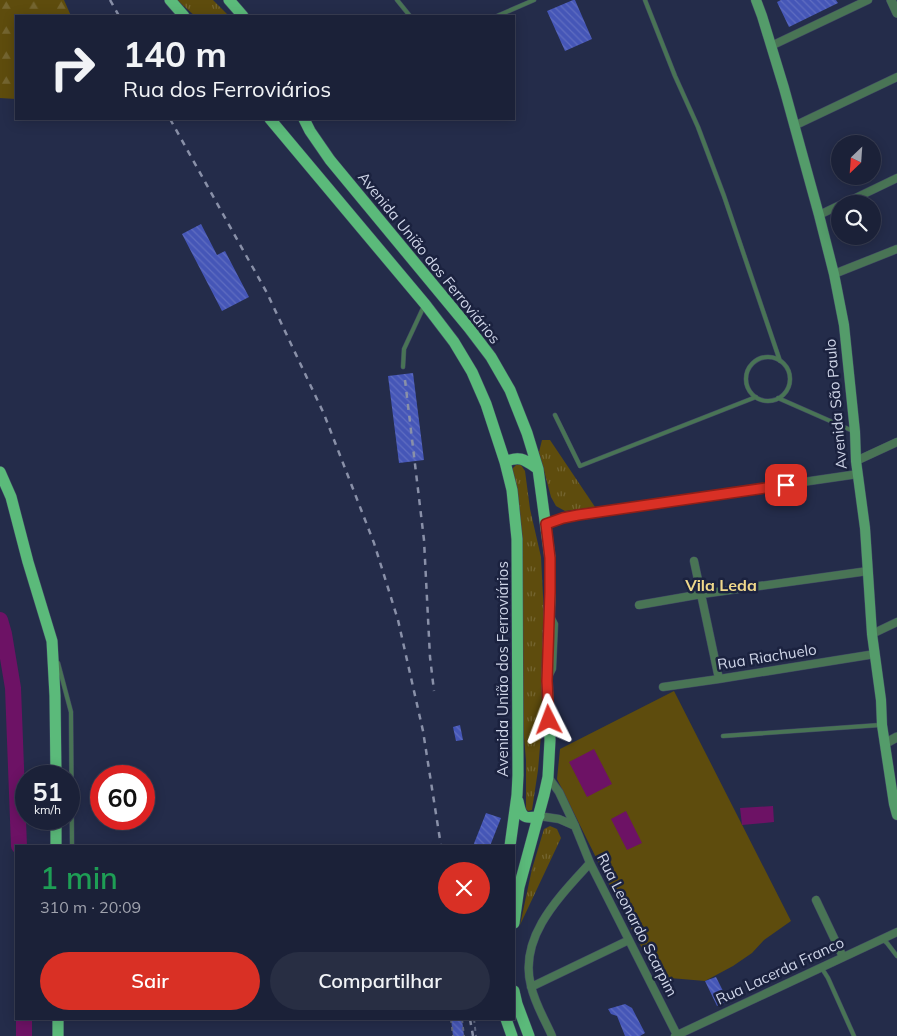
<!DOCTYPE html>
<html lang="pt">
<meta charset="utf-8">
<style>
body{margin:0;font-family:Mulish,sans-serif;background:#282e43;color:#f1f3f6;height:100vh;display:flex;flex-direction:column;font-size:19px;white-space:nowrap}
*{box-sizing:border-box;margin:0}
p{font-size:16px;color:#a0a3ae}
.icon{flex:none;width:28px;height:28px;fill:none;stroke:currentColor;stroke-width:2;stroke-linecap:round;stroke-linejoin:round}
.map{position:relative;flex:1;overflow:hidden}
.drawer{position:absolute;left:15px;top:845px;width:500px;height:175px;display:flex;flex-direction:column;background:#1b2138;border-radius:0px;box-shadow:0 2px 12px #0003,0 0 0 1px #393e53}
.drawer>*{flex:none}
.top-card{position:absolute;left:15px;top:15px;width:500px;height:105px;border-radius:0px;box-shadow:0 2px 12px #0003,0 0 0 1px #393e53;background:#1b2138;color:#f1f3f6;overflow:hidden}
.needle{width:32px;rotate:205deg}
.fabs{position:absolute;left:831px;top:135px;display:grid;gap:10px}
.fabs a{display:grid;place-items:center;width:50px;height:50px;border-radius:50%;background:#1b2138;box-shadow:0 2px 12px #0003,0 0 0 1px #393e53;font-size:25px}
.speed{position:absolute;left:15px;top:765px;display:flex;gap:10px;font-size:25px;font-weight:700;text-align:center}
.speed>*{display:grid;place-content:center;width:65px;height:65px;border-radius:50%;background:#1b2138;box-shadow:0 2px 12px #0003,0 0 0 1px #393e53;line-height:1}
.speed small{font-size:12px;font-weight:400}
.speed .limit{border:8px solid #d22;background:#fff;color:#111}
.pin{position:absolute;display:grid;place-items:center;width:42px;height:42px;color:#fff;margin:-21px;border-radius:10px;box-shadow:0 2px 8px #0006}
.me{position:absolute;width:55px;margin:-28px;rotate:357deg;stroke-linejoin:round;filter:drop-shadow(0 0 4px #0008)}
.turn{display:flex;align-items:center;gap:18px;height:105px;padding:0 25px;font-size:22px}
.turn .icon{width:65px;height:65px;stroke-width:2.5}
.turn b{display:block;font-size:35px;line-height:42px}
.round{display:grid;place-items:center;flex:none;width:52px;height:52px;border-radius:26px;background:#282e43}
.headline{display:flex;align-items:center;justify-content:space-between;height:85px;padding:0 25px}
h1{font-size:30px;font-weight:600;line-height:38px;color:#1e9e55}
.primary-button{display:flex;gap:10px;margin-top:auto;padding:10px 25px}
.primary-button a{flex:1;height:58px;border-radius:30px;background:#d93025;color:#fff;font-size:20px;font-weight:600;line-height:58px;text-align:center}
.primary-button a+a{background:#282e43;color:#f1f3f6}
.map>svg:first-child{display:block}
.grass{fill:url(#grass-tufts)}
.forest{fill:url(#forest-firs)}
.pitch{fill:#5e4c0d}
.water{fill:#6d1265}
.lines{fill:none;stroke-linecap:round;stroke-linejoin:round}
.river{stroke:#6d1265;stroke-width:16}
.building{fill:url(#building-back-hatch)}
.service-casing{stroke:#3f4763;stroke-width:5}
.minor-casing{stroke:#3f4763;stroke-width:9}
.tertiary-casing{stroke:#3f4763;stroke-width:10}
.secondary-casing{stroke:#3f4763;stroke-width:11}
.primary-casing{stroke:#3f4763;stroke-width:12}
.path{stroke:#606781;stroke-width:2;stroke-dasharray:4 4;stroke-linecap:butt}
.service{stroke:#497455;stroke-width:4}
.minor{stroke:#497455;stroke-width:8}
.tertiary{stroke:#497455;stroke-width:9}
.secondary{stroke:#549c6a;stroke-width:10}
.primary{stroke:#5bba7a;stroke-width:11}
.rail{stroke:#8990a8;stroke-width:2.5;stroke-dasharray:6 6;stroke-linecap:butt}
.route-casing{stroke:#8d1f18;stroke-width:12}
.route{stroke:#d93025;stroke-width:9}
.labels{text-anchor:middle;stroke-width:5;stroke-linejoin:round;paint-order:stroke}
.street-label{font-size:15px;fill:#cfd5e8;stroke:#1b223f}
.neighbourhood-label{font-size:16px;font-weight:bold;fill:#f0d88b;stroke:#1b223f}
</style>
<div class="map">
<svg width="897" height="1036" viewBox="0 0 897 1036">
<defs>
<pattern id="grass-tufts" width="24" height="20" patternUnits="userSpaceOnUse" patternTransform="scale(1.25)"><rect width="24" height="20" fill="#5e4c0d"/><path d="M3 7l-1-3M5 7V3M7 7l1-3M15 17l-1-3M17 17v-4M19 17l1-3" fill="none" stroke="#746530"/></pattern>
<pattern id="forest-firs" width="22" height="20" patternUnits="userSpaceOnUse" patternTransform="scale(1.25)"><rect width="22" height="20" fill="#5e4c0d"/><path d="M5 1l3.5 6h-7zM16 11l3.5 6h-7z" fill="#746530"/></pattern>
<pattern id="building-back-hatch" width="6" height="6" patternUnits="userSpaceOnUse" patternTransform="scale(1.25)"><rect width="6" height="6" fill="#4556b7"/><path d="M-1 5l2 2M0 0l6 6M5-1l2 2" fill="none" stroke="#5f6dc1"/></pattern>
</defs>
<rect width="100%" height="100%" fill="#242c4a"/>
<!-- grass -->
<path class="grass" d="M177,0H213L229,16H195Z
M542,440H550L595,507L565,511L556,506L551,497L539,452Z
M516,465H521L525,471L530,509L541,557L544,616L541,735L538,770L532,810L528,811L526,809V760L524,737L522,658L523,587L521,538L512,469Z
M550,826L557,829L561,838L520,925L532,869L544,829Z"/>
<!-- forest -->
<path class="forest" d="M0,0H64L71,16H16V99L0,98Z"/>
<!-- pitch -->
<path class="pitch" d="M674,691L791,921L764,940L752,953L733,966L705,981L658,977L631,928L557,779L560,749Z"/>
<!-- water -->
<path class="water" d="M594,749L612,784L587,797L569,762Z
M773,806L774,822L742,825L740,808Z
M626,811L642,843L627,850L611,819Z"/>
<g class="lines">
<!-- river -->
<path class="river" d="M0,620L4,634L13,688L19,846
M24,1019V1036"/>
</g>
<!-- building -->
<path class="building" d="M573,0H575L592,39L565,51L547,11Z
M781,0H836L838,3L789,27L777,2Z
M201,224L217,255L225,251L249,297L222,311L182,234Z
M413,373L424,460L399,463L388,376Z
M460,725L463,740L456,741L453,727Z
M486,813L501,818L490,846H473Z
M716,977L728,1001L717,1006L705,981Z
M625,1004L632,1008L645,1033L640,1036H625L617,1016L611,1014L608,1009Z
M451,1019H462L464,1036H453Z"/>
<g class="lines">
<defs>
<path id="service" d="M397,0L410,16
M645,0L675,76L698,127L724,196L780,361
M497,16L534,0
M746 379a22 22 0 1 1 44 0a22 22 0 1 1-44 0Z
M403,367L404,349L424,306
M778,398L853,431
M555,415L580,466L756,397
M58,663L71,712L72,846
M551,675L554,669L556,624L553,618
M723,736L880,725
M882,939L887,943L897,956
M821,967L828,978L854,1036"/>
<path id="minor" d="M771,46L868,0
M794,126L897,77
M843,204L897,178
M819,215L840,205
M834,274L897,249
M856,461L897,442
M546,524L563,518L578,515L858,474
M694,561L719,679
M639,605L702,594L868,571
M872,634L897,622
M663,687L719,679L875,654
M548,777L559,792L575,826L590,863L677,1035
M539,816L559,819L575,826
M816,900L843,957
M531,987L629,940
M552,1036C545,1020 535,1004 531,986C518,937 560,896 590,863
M675,1036L897,932"/>
<path id="tertiary" d="M891,0L897,13
M886,743L897,737"/>
<path id="secondary" d="M756,0L762,16L784,88L819,215L834,274L844,325L855,432L856,461L865,528L872,634L881,700L882,725L894,804L897,815"/>
<path id="primary" d="M170,0L184,16
M229,0L243,16
M270,119L425,304L454,342L472,372L486,404L505,462L512,490L517,539L518,775L517,795L510,846
M304,119L310,131L330,160L469,328L491,357L510,390L527,433L538,469L550,558V593L547,681L550,740L548,777L544,795L519,887L514,923
M505,462C520,455 525,460 538,469
M0,472L11,497L28,562L52,641L55,696L56,776
M518,801C521,816 523,820 539,816
M56,819V846
M514,991L517,1004L529,1036
M58,1019V1036
M506,1019L512,1036"/>
</defs>
<!-- service casing -->
<use href="#service" class="service-casing"/>
<!-- minor casing -->
<use href="#minor" class="minor-casing"/>
<!-- tertiary casing -->
<use href="#tertiary" class="tertiary-casing"/>
<!-- secondary casing -->
<use href="#secondary" class="secondary-casing"/>
<!-- primary casing -->
<use href="#primary" class="primary-casing"/>
<!-- path -->
<path class="path" d="M451,1019L453,1036
M462,1019L464,1036
M474,1019L476,1036"/>
<!-- service -->
<use href="#service" class="service"/>
<!-- minor -->
<use href="#minor" class="minor"/>
<!-- tertiary -->
<use href="#tertiary" class="tertiary"/>
<!-- secondary -->
<use href="#secondary" class="secondary"/>
<!-- primary -->
<use href="#primary" class="primary"/>
<!-- rail -->
<path class="rail" d="M110,0L119,16
M170,119L267,293L324,414L374,543L398,620L423,731L441,846
M405,380L424,540L430,657L434,691
M470,1019L473,1036"/>
</g>
<g class="lines">
<defs>
<path id="route" d="M549,720L547,681L550,592V558L546,524L563,518L578,515L786,485"/>
</defs>
<!-- route casing -->
<use href="#route" class="route-casing"/>
<!-- route -->
<use href="#route" class="route"/>
</g>
<g class="labels">
<!-- street labels -->
<g class="street-label">
<text transform="translate(429 258) rotate(51)" y="5">Avenida União dos Ferroviários</text>
<text transform="translate(836 404) rotate(-95)" y="5">Avenida São Paulo</text>
<text transform="translate(767 657) rotate(-9)" y="5">Rua Riachuelo</text>
<text transform="translate(503 669) rotate(-90)" y="5">Avenida União dos Ferroviários</text>
<text transform="translate(637 925) rotate(63)" y="5">Rua Leonardo Scarpim</text>
<text transform="translate(780 971) rotate(-25)" y="5">Rua Lacerda Franco</text>
</g>
<!-- neighbourhood labels -->
<g class="neighbourhood-label">
<text x="721" y="591">Vila Leda</text>
</g>
</g>
</svg>
<div class="fabs">
<a><svg class="needle" viewBox="-14 -14 28 28"><path d="M0-13l5 13h-10z" fill="#e53935"/><path d="M0 13l5-13h-10z" fill="#a0a3ae"/></svg></a>
<a><svg class="icon" aria-label="search" viewBox="0 0 24 24"><circle cx="10" cy="10" r="6"/><path d="M15 15l6 6"/></svg></a>
</div>
<div class="speed"><div>51<small>km/h</small></div><div class="limit">60</div></div>
<div class="pin" style="left:786px;top:485px;background:#d93025"><svg class="icon" aria-label="arrive" viewBox="0 0 24 24"><path d="M6 21V4h12l-3 4 3 4H6"/></svg></div>
<svg class="me" style="left:549px;top:720px" viewBox="-20 -20 40 40"><path d="M0-17L14 15 0 8-14 15z" fill="#d93025" stroke="#fff" stroke-width="4"/></svg>
<div class="top-card">
<div class="turn"><svg class="icon" aria-label="right" viewBox="0 0 24 24"><path d="M7 20v-9h11M14 6l5 5-5 5"/></svg><div><b>140 m</b>Rua dos Ferroviários</div></div>
</div>
<section class="drawer">
<div class="headline"><div><h1>1 min</h1><p>310 m · 20:09</p></div><a class="round" style="background:#d93025;color:#fff"><svg class="icon" aria-label="close" viewBox="0 0 24 24"><path d="M6 6l12 12M18 6L6 18"/></svg></a></div>
<div class="primary-button"><a>Sair</a><a>Compartilhar</a></div>
</section>
</div>
